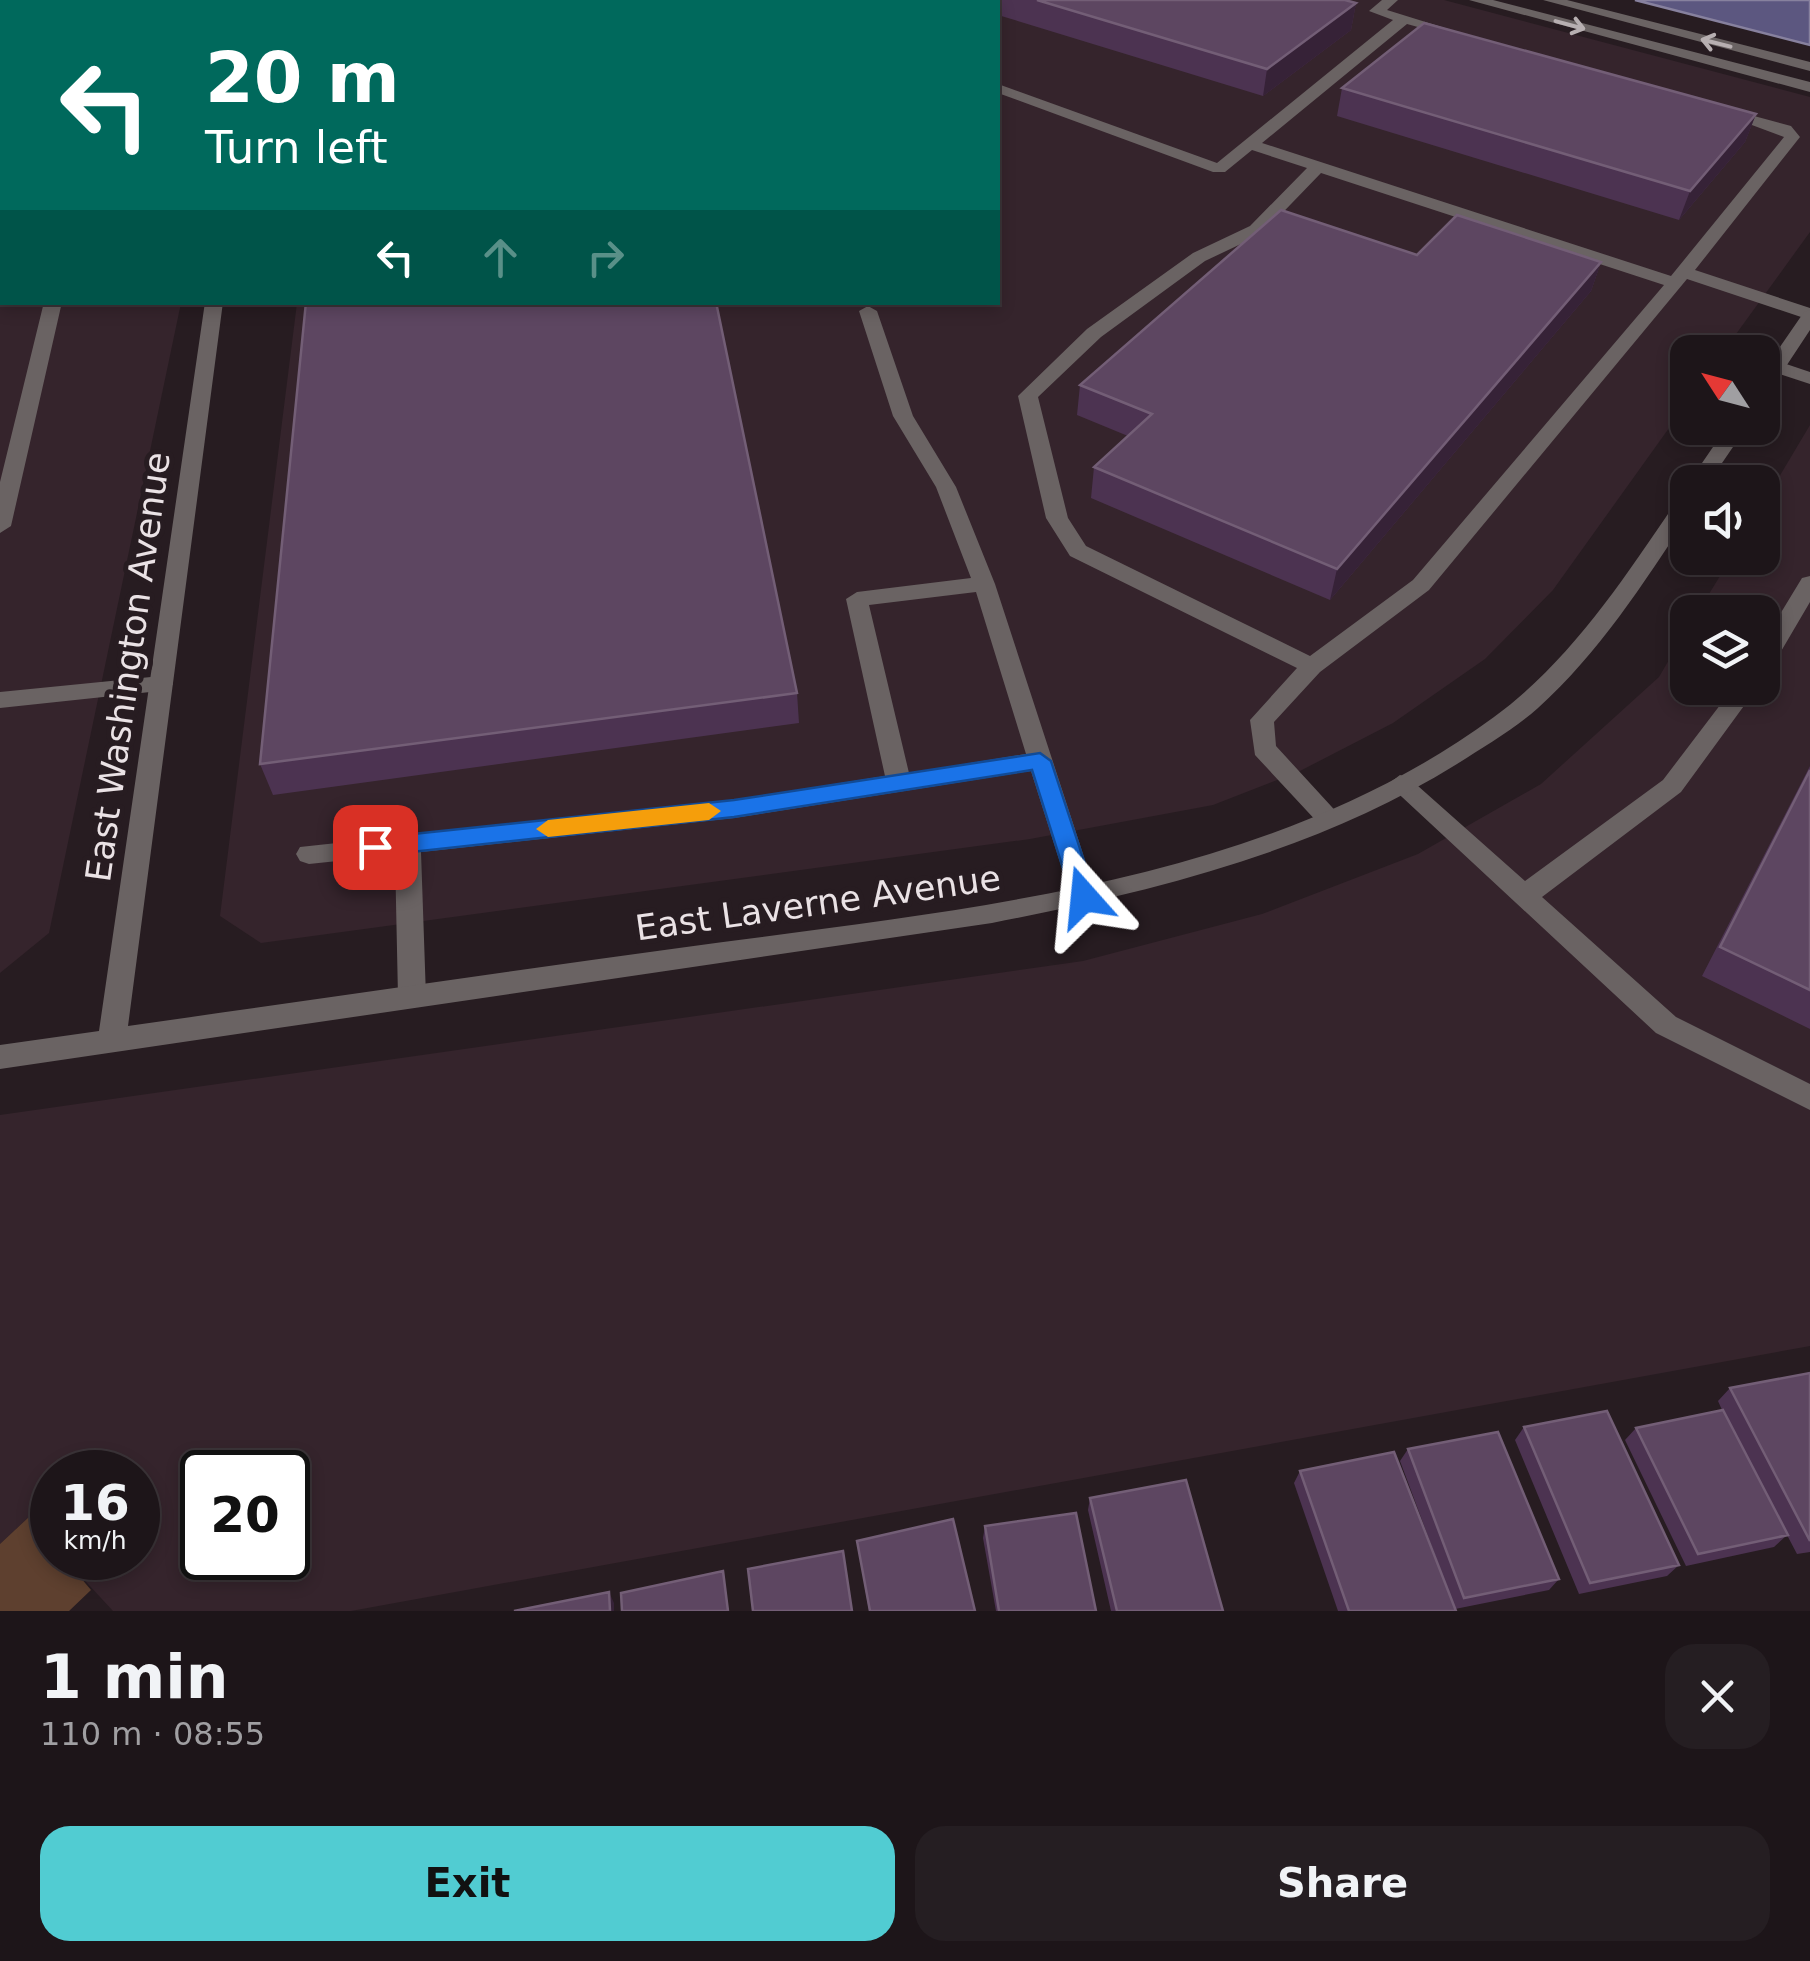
<!DOCTYPE html>
<meta charset="utf-8">
<style>
body{margin:0;font-family:"DejaVu Sans",sans-serif;background:#251e22;color:#f1f3f6;height:100vh;display:flex;flex-direction:column;font-size:38px;white-space:nowrap}
*{box-sizing:border-box;margin:0}
p{font-size:32px;color:#a09fa2}
.icon{flex:none;width:55px;height:55px;fill:none;stroke:currentColor;stroke-width:2;stroke-linecap:round;stroke-linejoin:round}
.map{position:relative;height:1611px;overflow:hidden}
.drawer{display:flex;flex-direction:column;background:#1d1519;flex:1}
.drawer>*{flex:none}
.banner{position:absolute;left:0px;top:0px;width:1000px;height:305px;box-shadow:0 5px 15px #0003,0 0 0 2px #3b3438;background:#00695c;color:#fff;overflow:hidden}
.needle{width:65px;rotate:306deg}
.fabs{position:absolute;left:1670px;top:335px;display:grid;gap:20px}
.fabs a{display:grid;place-items:center;width:110px;height:110px;border-radius:20px;background:#1d1519;box-shadow:0 5px 15px #0003,0 0 0 2px #3b3438;font-size:50px}
.speed{position:absolute;left:30px;top:1450px;display:flex;gap:20px;font-size:50px;font-weight:700;text-align:center}
.speed>*{display:grid;place-content:center;width:130px;height:130px;border-radius:50%;background:#1d1519;box-shadow:0 5px 15px #0003,0 0 0 2px #3b3438;line-height:1}
.speed small{font-size:25px;font-weight:400}
.speed .limit{border:5px solid #111;border-radius:15px;background:#fff;color:#111}
.pin{position:absolute;display:grid;place-items:center;width:85px;height:85px;color:#fff;margin:-42px;border-radius:20px;box-shadow:0 5px 15px #0006}
.me{position:absolute;width:110px;margin:-55px;rotate:342deg;stroke-linejoin:round;filter:drop-shadow(0 0 8px #0008)}
.turn{display:flex;align-items:center;gap:35px;height:210px;padding:0 40px;font-size:45px}
.turn .icon{width:130px;height:130px;stroke-width:2.5}
.turn b{display:block;font-size:70px;line-height:85px}
.lanes{display:flex;align-items:center;height:95px;padding:0 40px;background:#0003;justify-content:center;gap:50px;direction:ltr}
.lanes .off{opacity:.35}
.round{display:grid;place-items:center;flex:none;width:105px;height:105px;border-radius:30px;background:#251e22}
.overview{display:flex;align-items:center;justify-content:space-between;height:170px;padding:0 40px}
h1{font-size:60px;font-weight:600;line-height:75px}
.primary-button{display:flex;gap:20px;margin-top:auto;padding:20px 40px}
.primary-button a{flex:1;height:115px;border-radius:30px;background:#51ccd2;color:#111;font-size:40px;font-weight:600;line-height:115px;text-align:center}
.primary-button a+a{background:#251e22;color:#f1f3f6}
.map>svg:first-child{display:block}
.built{fill:#35242c;fill-rule:evenodd}
.green{fill:#5e402f}
.water{fill:#5c5780;stroke:#87819e;stroke-width:2.5}
.lines{fill:none;stroke-linecap:round;stroke-linejoin:round}
.service{fill:#6a6363;fill-rule:evenodd}
.minor{fill:#6a6363;fill-rule:evenodd}
.tertiary{fill:#6a6363;fill-rule:evenodd}
.wall{fill:#4c3351}
.shaded-wall{fill:#362237}
.building{fill:#5d4661;stroke:#735e76;stroke-width:2.5}
.oneway{stroke:#b7afb1}
.route{fill:#1a73e8;stroke:#114b97;stroke-width:2.5}
.slow{fill:#f59e0b}
.labels{text-anchor:middle;stroke-width:10;stroke-linejoin:round;paint-order:stroke}
.street-label{font-size:35px;fill:#eae2e5;stroke:#271c21}
</style>
<div class="map">
<svg width="1810" height="1611" viewBox="0 0 1810 1611">
<rect width="100%" height="100%" fill="#271c21"/>
<!-- built -->
<path class="built" d="M48,0H1444L1810,97V232L1723,352H1688L1687,403L1553,590L1485,659L1393,723L1298,772L1213,805L1030,839L261,943L220,916L297,303L998,302V2H25Z
M0,5L2,302L181,303L49,933L0,973Z
M1810,425V1346L351,1611H113L64,1558H138V1472H52V1544L29,1517L0,1544V1115L1083,961L1262,914L1418,854L1541,784L1659,677L1687,629L1688,688H1762V612H1698L1731,558H1762L1763,504ZM202,1472H288V1558H202Z"/>
<!-- green -->
<path class="green" d="M30,1516L52,1544V1558H64L91,1590L69,1611H0V1544Z"/>
<!-- water -->
<path class="water" d="M1635,0H1810V45Z"/>
<g class="lines">
<!-- service -->
<path class="service" d="M845,0H861L862,2H847Z
M1382,0H1398L1387,10L1461,33L1454,37L1407,24L1262,143L1671,276L1784,137L1717,112V106L1791,126L1800,137L1695,270L1810,308V320L1687,279L1429,590L1320,672L1274,722L1276,746L1342,818L1329,827L1320,825L1255,755L1250,720L1297,668L1070,556L1046,518L1018,396L1087,329L1193,253L1250,226L1307,168L1252,150L1225,172H1213L998,93V84L1217,163L1393,20L1369,11ZM1321,173L1664,285L1413,580L1310,656L1086,546L1068,518L1038,397L1101,337L1205,261L1262,234Z
M0,188H2V198H0Z
M44,302H62L11,526L0,533V482Z
M868,306L877,311L913,416L956,487L995,584L1097,897L1093,904H1075L1071,897L1031,771L734,818L421,852L426,997L422,1005L412,1008L402,1005L398,997L395,855L309,864L300,861L296,854L300,847L734,800L885,776L846,599L857,592L971,578L936,487L893,416L859,311ZM976,592L1026,754L909,773L869,605Z
M1777,361L1810,372V384L1770,371V363Z
M1810,576V602L1770,670L1762,672V644L1802,578Z
M161,676L169,678L173,684L169,690L0,708V692Z
M1733,688H1757L1681,792L1542,897L1676,1017L1810,1084V1110L1656,1033L1388,784L1400,775L1409,778L1525,881L1663,780Z"/>
<!-- minor -->
<path class="minor" d="M205,302H223L128,1026C312,1000 495,973 679,948C954,910 1263,887 1494,717C1573,659 1626,575 1681,495L1688,494V516C1643,584 1599,653 1538,708C1513,730 1485,746 1457,764C1315,852 1154,891 992,923L0,1069V1045L99,1031Z
M1810,310V330L1769,392L1762,394V373L1804,312Z
M1726,428H1746L1709,482H1689Z"/>
<!-- tertiary -->
<path class="tertiary" d="M1469,0H1493L1810,82V92Z
M1543,0H1567L1810,62V71Z"/>
</g>
<!-- wall -->
<path class="wall" d="M950,0H1345L1356,3L1351,30L1263,96L998,15V2H958Z
M1342,88L1756,114L1745,142L1679,220L1337,116Z
M1417,255L1601,262L1591,291L1330,600L1091,498L1094,467L1128,436L1077,415L1080,385Z
M797,693L799,723L273,795L260,764Z
M1810,766V1029L1702,976Z
M1810,1373V1552L1797,1554L1787,1535L1774,1547L1686,1566L1625,1440L1636,1428L1722,1410L1718,1401L1730,1388Z
M1524,1427L1679,1565L1667,1576L1579,1594L1515,1440Z
M1408,1449L1559,1579L1549,1590L1455,1609L1456,1611H1338L1294,1483L1300,1471L1454,1606L1400,1461Z
M1090,1498L1223,1611H1111L1088,1510Z
M985,1526L1096,1611H996L983,1538Z
M857,1541L975,1611H869Z"/>
<!-- shaded-wall -->
<path class="shaded-wall" d="M1356,3L1351,30L1263,96L1267,69Z
M1756,114L1745,142L1679,220L1690,191Z
M1601,262L1591,291L1330,600L1337,569Z
M609,1592L614,1603V1611H610Z"/>
<!-- building -->
<path class="building" d="M1037,0H1345L1356,3L1267,69Z
M1424,23L1756,114L1690,191L1342,88Z
M1281,210L1417,255L1457,215L1601,262L1337,569L1094,467L1152,414L1080,385Z
M306,302H716L797,693L260,764Z
M1810,770V990L1720,947Z
M1810,1373V1541L1730,1388Z
M1723,1410L1788,1535L1698,1554L1636,1428Z
M1607,1411L1679,1565L1590,1583L1524,1427Z
M1498,1432L1559,1579L1464,1598L1408,1449Z
M1394,1452L1456,1611H1349L1300,1471Z
M1186,1480L1223,1611H1117L1090,1498Z
M1076,1513L1096,1611H999L985,1526Z
M953,1519L975,1611H870L857,1541Z
M843,1551L852,1611H753L748,1569Z
M723,1571L728,1611H622L621,1593Z
M609,1592L610,1611H514Z"/>
<!-- one-way arrows -->
<defs><path id="oneway-shaft" d="M-6 0H5M1.5-3L5.5 0L1.5 3" fill="none" stroke-width="1.6" stroke-linecap="round" stroke-linejoin="round" transform="scale(2.5)"/></defs>
<g class="oneway">
<use href="#oneway-shaft" transform="translate(1570 25) rotate(15)"/>
<use href="#oneway-shaft" transform="translate(1716 43) rotate(-166)"/>
</g>
<!-- route -->
<path class="route" d="M1040,753L1051,761L1096,897L1084,907L1072,897L1032,770L734,817L375,856L363,847L375,838L734,800Z"/>
<!-- slow -->
<path class="slow" d="M709,803L721,811L709,820L548,837L536,829L548,820Z"/>
<g class="labels">
<!-- street labels -->
<g class="street-label">
<text transform="translate(128 667) rotate(-82)" y="12">East Washington Avenue</text>
<text transform="translate(818 903) rotate(-8)" y="12">East Laverne Avenue</text>
</g>
</g>
</svg>
<div class="fabs">
<a><svg class="needle" viewBox="-14 -14 28 28"><path d="M0-13l5 13h-10z" fill="#e53935"/><path d="M0 13l5-13h-10z" fill="#a09fa2"/></svg></a>
<a><svg class="icon" aria-label="sound" viewBox="0 0 24 24"><path d="M4 9h4l5-4v14l-5-4H4zM17 9q2 3 0 6"/></svg></a>
<a><svg class="icon" aria-label="layers" viewBox="0 0 24 24"><path d="M12 4l9 5-9 5-9-5zM3 14l9 5 9-5"/></svg></a>
</div>
<div class="speed"><div>16<small>km/h</small></div><div class="limit">20</div></div>
<div class="pin" style="left:375px;top:847px;background:#d93025"><svg class="icon" aria-label="arrive" viewBox="0 0 24 24"><path d="M6 21V4h12l-3 4 3 4H6"/></svg></div>
<svg class="me" style="left:1084px;top:897px" viewBox="-20 -20 40 40"><path d="M0-17L14 15 0 8-14 15z" fill="#1a73e8" stroke="#fff" stroke-width="4"/></svg>
<div class="banner">
<div class="turn"><svg class="icon" aria-label="left" viewBox="0 0 24 24"><path d="M17 20v-9H6M10 6l-5 5 5 5"/></svg><div><b>20 m</b>Turn left</div></div>
<div class="lanes"><svg class="icon" aria-label="left" viewBox="0 0 24 24"><path d="M17 20v-9H6M10 6l-5 5 5 5"/></svg><svg class="icon off" aria-label="ahead" viewBox="0 0 24 24"><path d="M12 20V5M6 11l6-6 6 6"/></svg><svg class="icon off" aria-label="right" viewBox="0 0 24 24"><path d="M7 20v-9h11M14 6l5 5-5 5"/></svg></div>
</div>
</div>
<section class="drawer">
<div class="overview"><div><h1>1 min</h1><p>110 m · 08:55</p></div><a class="round"><svg class="icon" aria-label="close" viewBox="0 0 24 24"><path d="M6 6l12 12M18 6L6 18"/></svg></a></div>
<div class="primary-button"><a>Exit</a><a>Share</a></div>
</section>
